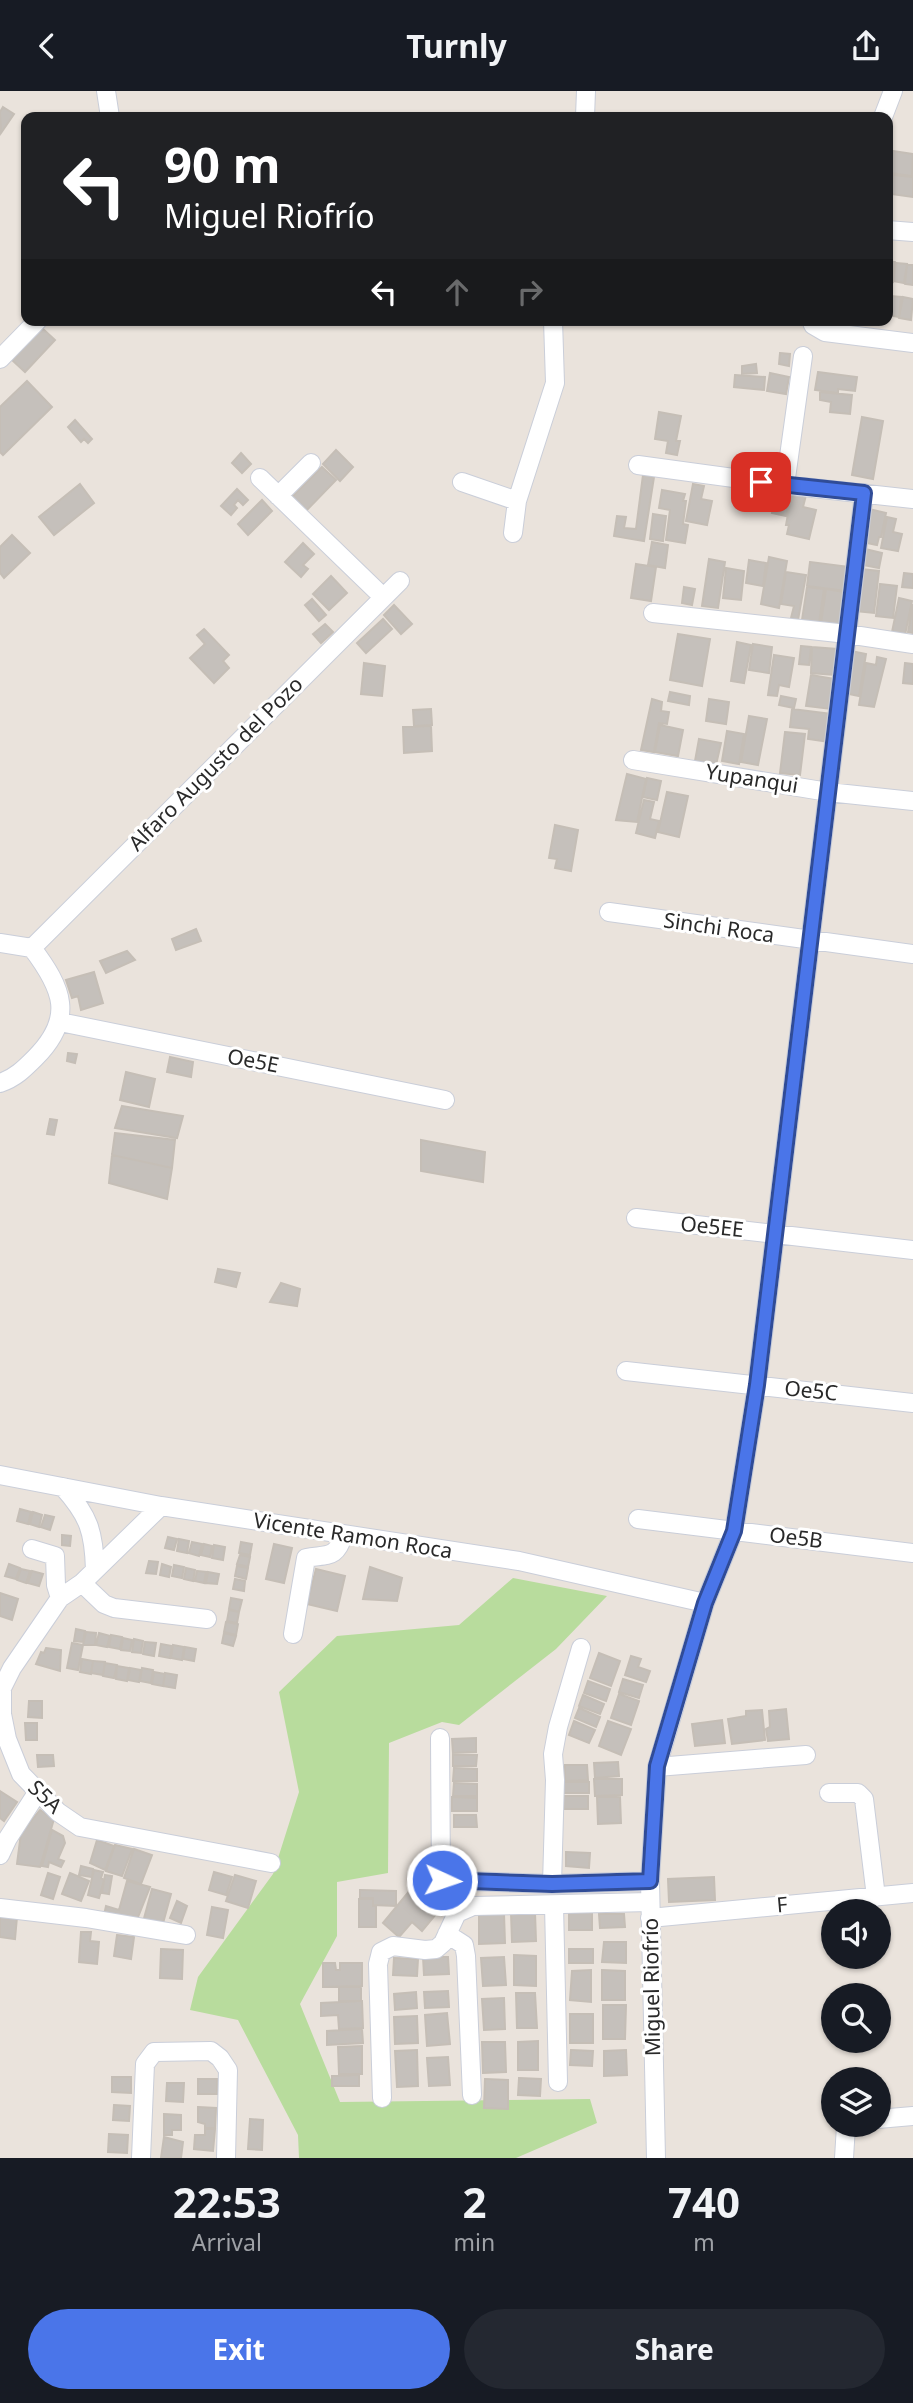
<!DOCTYPE html>
<meta charset="utf-8">
<style>
body{margin:0;font-family:"Noto Sans",sans-serif;background:#242831;color:#f1f3f6;height:100vh;display:flex;flex-direction:column;font-size:26px;white-space:nowrap}
*{box-sizing:border-box;margin:0}
p{font-size:23px;color:#9ea1a6}
.icon{flex:none;width:38px;height:38px;fill:none;stroke:currentColor;stroke-width:2;stroke-linecap:round;stroke-linejoin:round}
.map{position:relative;height:2067px;overflow:hidden}
.side{display:flex;flex-direction:column;background:#171b24;flex:1}
.side>*{flex:none}
.banner{position:absolute;left:21px;top:21px;width:872px;height:214px;border-radius:14px;box-shadow:0 2px 5px #0004;background:#202124;color:#fff;overflow:hidden}
.controls{position:absolute;left:821px;top:1808px;display:grid;gap:14px}
.controls a{display:grid;place-items:center;width:70px;height:70px;border-radius:50%;background:#171b24;box-shadow:0 2px 5px #0004;font-size:35px}
.pin{position:absolute;display:grid;place-items:center;width:60px;height:60px;color:#fff;margin:-30px;border-radius:14px;box-shadow:0 4px 10px #0006}
.me{position:absolute;width:77px;margin:-38px;rotate:93deg;stroke-linejoin:round;filter:drop-shadow(0 0 5px #0008)}
.turn{display:flex;align-items:center;gap:24px;height:147px;padding:0 28px;font-size:32px}
.turn .icon{width:91px;height:91px;stroke-width:2.5}
.turn b{display:block;font-size:49px;line-height:60px}
.lanes{display:flex;align-items:center;height:66px;padding:0 28px;background:#0003;justify-content:center;gap:35px;direction:ltr}
.lanes .off{opacity:.35}
.eta{display:flex;justify-content:space-evenly;align-items:center;height:119px;text-align:center}
.eta b{font-size:42px;font-weight:700;line-height:49px}
.button{display:flex;gap:14px;margin-top:auto;padding:14px 28px}
.button a{flex:1;height:80px;border-radius:42px;background:#4a75e9;color:#fff;font-size:28px;font-weight:700;line-height:80px;text-align:center}
.button a+a{background:#242831;color:#f1f3f6}
header{display:flex;justify-content:space-between;align-items:center;height:91px;padding:0 28px;background:#171b24;font-size:32px;font-weight:700}
.map>svg:first-child{display:block}
.green{fill:#b8dc9d}
.building{fill:#c5c0bb;stroke:#c5beb6;stroke-width:2}
.lines{fill:none;stroke-linecap:round;stroke-linejoin:round}
.minor-casing{stroke:#caced9;stroke-width:20}
.minor{stroke:#fff;stroke-width:18}
.route-casing{stroke:#304c97;stroke-width:18}
.route{stroke:#4a75e9;stroke-width:12}
.labels{text-anchor:middle;stroke-width:6;stroke-linejoin:round;paint-order:stroke}
.street-label{font-size:21px;fill:#292929;stroke:#fff}
</style>
<header><svg class="icon" aria-label="back" viewBox="0 0 24 24"><path d="M15 5l-7 7 7 7"/></svg>Turnly<svg class="icon" aria-label="share" viewBox="0 0 24 24"><path d="M12 15V3M7 8l5-5 5 5M5 13v7h14v-7"/></svg></header>
<div class="map">
<svg width="913" height="2067" viewBox="0 0 913 2067">
<rect width="100%" height="100%" fill="#eae3dc"/>
<!-- green -->
<path class="green" d="M513,1487L607,1505L556,1558L459,1634L442,1631L389,1652L388,1782L337,1791V1845L300,1913L340,2011L590,2008L597,2032L516,2067H299L298,2044L238,1929L190,1919L198,1886L273,1783L299,1701L279,1601L337,1545L459,1534Z"/>
<!-- building -->
<path class="building" d="M3,16L14,23L1,42L0,21Z
M893,60L913,63L912,85L890,82Z
M893,84L913,86V106L891,103Z
M887,170L895,171L893,191L887,190Z
M896,172L907,173L904,192L893,190Z
M907,174H913V194L905,193Z
M890,205L901,206L899,226L888,224Z
M903,206L913,208L911,229L899,227Z
M42,237L55,249L25,281L12,269Z
M780,262L790,263L789,275L779,273Z
M756,273L757,282L742,283V275Z
M818,281L857,286L855,300L838,298V302L815,299Z
M770,282L789,286L786,303L767,300Z
M735,284L765,286L764,299L734,296Z
M27,290L52,316L3,364L0,361V316Z
M820,301L852,304L850,323L830,321L831,311L820,309Z
M659,321L681,325L676,350H680L677,364L666,362L668,350L655,348Z
M862,326L883,330L873,388L852,384Z
M75,329L92,348L88,352L84,348L81,351L68,336Z
M336,359L353,376L340,390L323,373Z
M241,362L251,373L242,382L232,372Z
M322,376L336,389L304,422L290,408Z
M643,384L654,386L644,450L614,445L617,425L626,426L624,437L636,438Z
M80,393L94,412L54,444L39,426Z
M693,393L704,395L701,408L712,410L707,434L686,430Z
M237,398L248,409L243,414L238,409L234,414L237,417L231,424L221,415Z
M662,399L685,403L683,410H686L683,433L688,434L685,452L666,449L670,419L659,417Z
M792,402L806,404L803,416L816,419L809,448L787,443L789,434H786Z
M776,404L790,407L786,425L772,422Z
M262,409L272,420L248,444L238,433Z
M869,418L886,422L881,446H879L877,454L862,451Z
M653,423L666,425L663,450L650,448Z
M887,426L896,428L893,441L902,443L898,460L881,457Z
M12,444L30,462L4,487L0,482V456Z
M652,451L668,454L665,477L648,474Z
M303,452L314,463L303,474L308,478L301,486L285,471Z
M861,457L882,462L879,477L858,473Z
M769,466L787,470L779,517L761,513Z
M709,468L725,471L718,517L702,515Z
M749,469L766,472L763,495L746,492Z
M810,471L850,476L846,500L807,495Z
M636,473L656,476L651,510L631,507Z
M726,477L744,480L741,509L723,507Z
M861,478L879,480L874,522L856,520Z
M786,481L806,484L798,529L791,527L794,515L781,513Z
M904,482L913,483V497L902,496Z
M331,485L347,502L329,519L313,503Z
M880,493L897,495L893,527L876,525Z
M684,496L695,498L692,514L682,512Z
M807,496L824,498L819,532L802,529Z
M826,498L844,501L840,534L821,532Z
M899,507L912,510L905,544L892,541Z
M312,508L326,524L319,530L305,514Z
M913,513V542L908,541Z
M394,514L412,533L401,543L384,524Z
M383,528L392,538L366,562L357,552Z
M325,533L333,541L321,552L313,543Z
M204,538L229,564L223,570L229,577L214,592L190,567L205,553L197,544Z
M678,543L710,548L702,595L670,589Z
M737,551L751,554L744,592L731,590Z
M753,553L772,556L769,582L749,579Z
M801,555L811,556L809,574L799,573Z
M812,556L837,558L835,584L811,582Z
M851,560L866,563L859,605L844,602Z
M774,564L794,567L789,596L779,594L777,605L768,604Z
M877,566L886,568L874,616L859,614L866,572L876,574Z
M364,572L385,575L382,605L361,603Z
M905,572L913,573V593L903,592Z
M811,584L835,588L831,618L806,615Z
M670,601L690,605L689,614L668,610Z
M781,605L796,608L794,617L779,614Z
M652,608L662,611L661,620L669,621L667,633L659,632L654,661L641,659Z
M709,608L729,611L726,633L706,630Z
M431,618L432,634L414,635L413,619Z
M792,618L833,623L830,651L808,648L809,638L790,636Z
M749,625L767,628L758,674L741,671Z
M660,634L683,639L678,665L655,661Z
M431,635L432,660L404,662L403,636Z
M727,640L744,643L739,673L722,670Z
M785,641L805,643L800,684L780,682Z
M699,648L721,652L716,674L695,670Z
M627,683L646,688L637,731L616,729Z
M647,687L661,690L657,709L643,706Z
M667,701L688,705L679,746L658,741Z
M644,709L654,711L650,728L659,730L655,747L636,742Z
M555,734L578,739L571,780L555,777L557,768L549,767Z
M196,838L201,850L176,859L172,848Z
M127,860L135,869L106,882L100,870Z
M94,881L103,912L81,919L78,905L72,907L66,889Z
M68,962L77,963L75,972L67,970Z
M170,966L193,971L191,986L167,981Z
M126,981L155,988L149,1016L120,1009Z
M122,1015L183,1025L177,1047L115,1037Z
M50,1028L57,1029L54,1044L47,1043Z
M115,1042L175,1049L172,1077L112,1064Z
M421,1049L485,1061L483,1091L421,1080Z
M112,1064L172,1077L167,1108L109,1092Z
M218,1178L240,1182L236,1196L215,1191Z
M281,1192L300,1198L297,1215L270,1211Z
M20,1418L31,1421L28,1433L17,1430Z
M33,1421L42,1424L39,1436L30,1433Z
M45,1424L54,1426L50,1439L41,1436Z
M62,1444L71,1445L70,1455L62,1454Z
M168,1446L177,1448L174,1459L165,1457Z
M179,1448L189,1450L187,1462L177,1460Z
M192,1451L202,1453L199,1465L189,1462Z
M241,1451L252,1453L250,1464L239,1462Z
M204,1453L212,1455L210,1466L201,1464Z
M274,1453L292,1457L284,1492L266,1488Z
M214,1454L225,1456L223,1469L212,1467Z
M240,1464L250,1466L248,1476L237,1473Z
M149,1470L158,1471L156,1483L146,1482Z
M9,1473L20,1477L16,1488L5,1485Z
M162,1473L171,1476L169,1486L160,1484Z
M174,1474L184,1476L182,1487L172,1485Z
M237,1475L248,1477L246,1488L235,1485Z
M370,1476L402,1487L397,1510L363,1508Z
M186,1477L195,1479L193,1490L184,1488Z
M21,1478L30,1480L26,1492L17,1489Z
M316,1478L345,1485L337,1520L307,1513Z
M32,1480L43,1483L39,1495L28,1492Z
M197,1480L206,1481L204,1492L195,1490Z
M208,1481L219,1483L217,1493L206,1492Z
M235,1488L245,1490L244,1500L233,1498Z
M0,1502L18,1508L12,1529L0,1525Z
M231,1507L242,1509L239,1521L229,1518Z
M229,1519L239,1521L237,1532L227,1530Z
M226,1531L238,1533L236,1544L224,1541Z
M76,1538L85,1540L83,1551L74,1550Z
M86,1541L96,1542L95,1554H83Z
M99,1542L110,1545L107,1556L96,1554Z
M224,1542L236,1545L233,1555L222,1552Z
M111,1544L122,1546L120,1558L109,1556Z
M123,1547L132,1549L130,1560L121,1559Z
M134,1548L143,1550L141,1562L132,1561Z
M145,1551L156,1552L154,1565L143,1563Z
M72,1552L83,1554L78,1579L67,1577Z
M161,1553L172,1555L170,1567L159,1565Z
M173,1554L184,1556L182,1569L171,1567Z
M185,1556L196,1558L194,1570L183,1568Z
M46,1557L61,1559L60,1580L36,1573L41,1561L44,1562Z
M599,1562L620,1570L611,1595L590,1587Z
M631,1565L641,1568L638,1576L650,1580L646,1591L625,1584Z
M82,1568L93,1570L91,1583L80,1581Z
M93,1570L105,1571L103,1584L91,1582Z
M105,1572L117,1574L114,1587L103,1585Z
M117,1575L129,1577L127,1590L116,1588Z
M130,1577L141,1579L139,1591L128,1589Z
M142,1577L153,1579L151,1592L140,1590Z
M154,1581L165,1583L163,1595L152,1593Z
M165,1582L177,1584L175,1597L163,1595Z
M623,1588L643,1594L639,1607L619,1601Z
M588,1590L610,1598L606,1610L584,1602Z
M619,1603L639,1610L631,1634L611,1627Z
M583,1604L604,1613L600,1623L579,1615Z
M29,1610H42V1627L28,1626Z
M579,1617L600,1626L596,1636L575,1627Z
M786,1618L789,1648L768,1650L766,1638L770,1636L769,1620Z
M762,1619L765,1649L732,1653L728,1628L746,1625V1620Z
M722,1629L725,1652L695,1655L692,1633Z
M574,1630L595,1639L589,1652L569,1644Z
M608,1630L631,1638L621,1664L599,1655Z
M25,1632H37V1649H26Z
M476,1647V1661L453,1662L452,1648Z
M37,1664H53L54,1675L38,1676Z
M453,1664H477L476,1675H453Z
M618,1671L619,1685L595,1687L594,1672Z
M565,1674H587L588,1689L565,1690Z
M454,1677L477,1678V1690H453Z
M594,1688H622V1704L595,1705Z
M563,1691H589V1702H563Z
M454,1692L477,1693V1705H453Z
M0,1700L17,1711L4,1730L0,1727Z
M564,1705H588V1718H564Z
M452,1706L477,1707V1720H452Z
M597,1706H620L621,1732L598,1733Z
M40,1719L54,1728L40,1776L17,1773L21,1742Z
M454,1724H476L477,1736H454Z
M52,1739L63,1745L65,1752L58,1768L64,1770L61,1776L49,1771L48,1776L42,1775Z
M97,1749L114,1755L105,1779L90,1772Z
M115,1754L132,1758L122,1785L106,1780Z
M134,1758L152,1764L141,1793L124,1787Z
M566,1761L590,1762L589,1777L566,1775Z
M81,1775L93,1778L92,1786L79,1784Z
M94,1779L103,1781L101,1787L104,1789L99,1807L88,1804Z
M214,1781L232,1786L226,1804L209,1799Z
M48,1782L60,1786L53,1808L41,1804Z
M70,1782L89,1790L81,1810L62,1803Z
M105,1784L112,1785L109,1803L102,1802Z
M235,1784L256,1790L248,1817L226,1810Z
M714,1786L715,1809L669,1811L668,1788Z
M127,1790L150,1796L136,1831L104,1824L106,1815L119,1819Z
M152,1798L171,1803L162,1836L143,1831Z
M411,1798L428,1813L441,1798L450,1806L422,1840L412,1831L399,1846L383,1832Z
M360,1799L396,1800V1815L373,1814V1807H360Z
M359,1808H373V1815H376V1836H359Z
M177,1810L187,1815L181,1832L170,1827Z
M212,1816L228,1819L223,1847L207,1844Z
M535,1821L536,1850L512,1851L511,1822Z
M569,1822H592V1839H569Z
M479,1823H504L505,1852L479,1853Z
M599,1823H624L625,1836L600,1837Z
M0,1824L17,1826L15,1848L0,1846Z
M81,1841H91L90,1850L99,1851L97,1873L79,1871Z
M117,1844L134,1846L131,1868L114,1865Z
M604,1851H626V1872L602,1871Z
M161,1858L183,1859L182,1888L160,1887Z
M569,1858H593V1872H569Z
M514,1864L536,1865V1895L514,1894Z
M423,1866H448L449,1883L424,1884Z
M504,1866L506,1894L483,1895L481,1867Z
M394,1867L418,1868L417,1885L393,1884Z
M323,1872H335L336,1879H340V1872H362V1895L323,1896Z
M591,1879V1911L570,1909L572,1880Z
M602,1879L625,1880V1909H602Z
M339,1896H361V1910H339Z
M448,1900L449,1916L425,1917L424,1901Z
M416,1901L417,1917L395,1919L394,1903Z
M516,1902H535L537,1937H517Z
M504,1907L505,1938L484,1939L482,1908Z
M362,1910L363,1937L339,1938L338,1924L321,1925V1912Z
M603,1914H626L625,1948H603Z
M447,1922L450,1953L427,1955L425,1924Z
M570,1923H593V1952H570Z
M417,1925L418,1952L395,1953L394,1926Z
M362,1938L363,1952L327,1954V1940Z
M538,1950V1979H518V1951Z
M482,1951H505L506,1981L483,1982Z
M362,1955V1983H339L338,1956Z
M417,1959L418,1995L397,1996L395,1960Z
M571,1959L593,1960L592,1975L570,1974Z
M626,1959L627,1984L604,1985V1960Z
M448,1966L450,1994L429,1995L427,1967Z
M359,1984V1995H332V1985Z
M112,1986H131V2002L112,2001Z
M519,1987L541,1988L540,2005L518,2004Z
M198,1988H217V2003H198Z
M485,1988L508,1989V2018L484,2017Z
M167,1992H184L183,2011L166,2010Z
M114,2014L130,2015L129,2030L113,2029Z
M198,2016L216,2017L215,2037H205V2033L198,2031Z
M164,2023L181,2024V2039H172V2044H164Z
M250,2028L263,2029L262,2059L248,2058Z
M205,2038H215L213,2060L194,2058L195,2044H205Z
M109,2043L128,2044L127,2062L108,2061Z
M164,2046L183,2051L181,2067H161Z"/>
<g class="lines">
<defs>
<path id="minor" d="M106,0L110,26
M585,26L586,0
M883,26L893,0
M887,139L913,141
M811,229L813,234L825,241L913,252
M0,268L38,229
M638,374L785,394L913,408
M260,387L383,506
M462,391L517,410
M785,394L803,265
M278,405L311,372
M513,442L517,410L555,292L553,229
M653,522L847,543L913,553
M633,669L828,701L913,710
M609,821L913,863
M0,852L32,857C63,898 75,927 35,967C24,978 15,987 0,992
M32,857L400,490
M60,931L445,1009
M636,1127L913,1159
M626,1280L913,1312
M0,1384L161,1415L519,1470L705,1512
M63,1396C89,1425 94,1441 95,1479
M161,1415L82,1492L60,1507L12,1577L2,1597V1623L7,1648L21,1683L58,1721L80,1736L271,1772
M638,1428L913,1462
M32,1458L55,1465L56,1494L60,1507
M82,1492L104,1513L114,1517L207,1528
M293,1543L306,1467C329,1463 336,1468 344,1443
M440,1647L441,1789L552,1793L650,1790
M657,1676L806,1664
M829,1702H858L864,1708L876,1806
M0,1764L8,1747L37,1702
M552,1793L555,1689L553,1663L558,1636L581,1557
M554,1814L558,1991
M0,1817L86,1827L186,1844
M650,1827L913,1802
M447,1843L464,1854L466,1865L472,2004
M382,2007L378,1873L381,1861L393,1855L425,1859L436,1858L443,1852L457,1822L473,1815L650,1811
M878,2028L913,2025
M141,2067L145,1973L154,1961L211,1960L220,1967L228,1979L226,2067
M656,2067L650,1790L657,1676L705,1512L734,1440L757,1294L864,402
M844,2067L846,2035L848,2034"/>
</defs>
<!-- minor casing -->
<use href="#minor" class="minor-casing"/>
<!-- minor -->
<use href="#minor" class="minor"/>
</g>
<g class="lines">
<defs>
<path id="route" d="M442,1789L552,1793L650,1790L657,1675L705,1512L734,1440L757,1294L864,402L761,391"/>
</defs>
<!-- route casing -->
<use href="#route" class="route-casing"/>
<!-- route -->
<use href="#route" class="route"/>
</g>
<g class="labels">
<!-- street labels -->
<g class="street-label">
<text transform="translate(216 673) rotate(-45)" y="7">Alfaro Augusto del Pozo</text>
<text transform="translate(752 688) rotate(9)" y="7">Yupanqui</text>
<text transform="translate(719 837) rotate(8)" y="7">Sinchi Roca</text>
<text transform="translate(253 970) rotate(11)" y="7">Oe5E</text>
<text transform="translate(712 1136) rotate(6)" y="7">Oe5EE</text>
<text transform="translate(811 1300) rotate(6)" y="7">Oe5C</text>
<text transform="translate(353 1445) rotate(9)" y="7">Vicente Ramon Roca</text>
<text transform="translate(796 1447) rotate(7)" y="7">Oe5B</text>
<text transform="translate(45 1706) rotate(44)" y="7">S5A</text>
<text transform="translate(782 1814) rotate(-5)" y="7">F</text>
<text transform="translate(652 1896) rotate(-91)" y="7">Miguel Riofrío</text>
</g>
</g>
</svg>
<div class="controls">
<a><svg class="icon" aria-label="sound" viewBox="0 0 24 24"><path d="M4 9h4l5-4v14l-5-4H4zM17 9q2 3 0 6"/></svg></a>
<a><svg class="icon" aria-label="search" viewBox="0 0 24 24"><circle cx="10" cy="10" r="6"/><path d="M15 15l6 6"/></svg></a>
<a><svg class="icon" aria-label="layers" viewBox="0 0 24 24"><path d="M12 4l9 5-9 5-9-5zM3 14l9 5 9-5"/></svg></a>
</div>
<div class="pin" style="left:761px;top:391px;background:#d93025"><svg class="icon" aria-label="arrive" viewBox="0 0 24 24"><path d="M6 21V4h12l-3 4 3 4H6"/></svg></div>
<svg class="me" style="left:442px;top:1789px" viewBox="-20 -20 40 40"><circle r="17" fill="#4a75e9" stroke="#fff" stroke-width="3"/><path d="M0-11L8 9 0 5-8 9z" fill="#fff"/></svg>
<div class="banner">
<div class="turn"><svg class="icon" aria-label="left" viewBox="0 0 24 24"><path d="M17 20v-9H6M10 6l-5 5 5 5"/></svg><div><b>90 m</b>Miguel Riofrío</div></div>
<div class="lanes"><svg class="icon" aria-label="left" viewBox="0 0 24 24"><path d="M17 20v-9H6M10 6l-5 5 5 5"/></svg><svg class="icon off" aria-label="ahead" viewBox="0 0 24 24"><path d="M12 20V5M6 11l6-6 6 6"/></svg><svg class="icon off" aria-label="right" viewBox="0 0 24 24"><path d="M7 20v-9h11M14 6l5 5-5 5"/></svg></div>
</div>
</div>
<section class="side">
<div class="eta">
<div><b>22:53</b><p>Arrival</p></div>
<div><b>2</b><p>min</p></div>
<div><b>740</b><p>m</p></div>
</div>
<div class="button"><a>Exit</a><a>Share</a></div>
</section>
